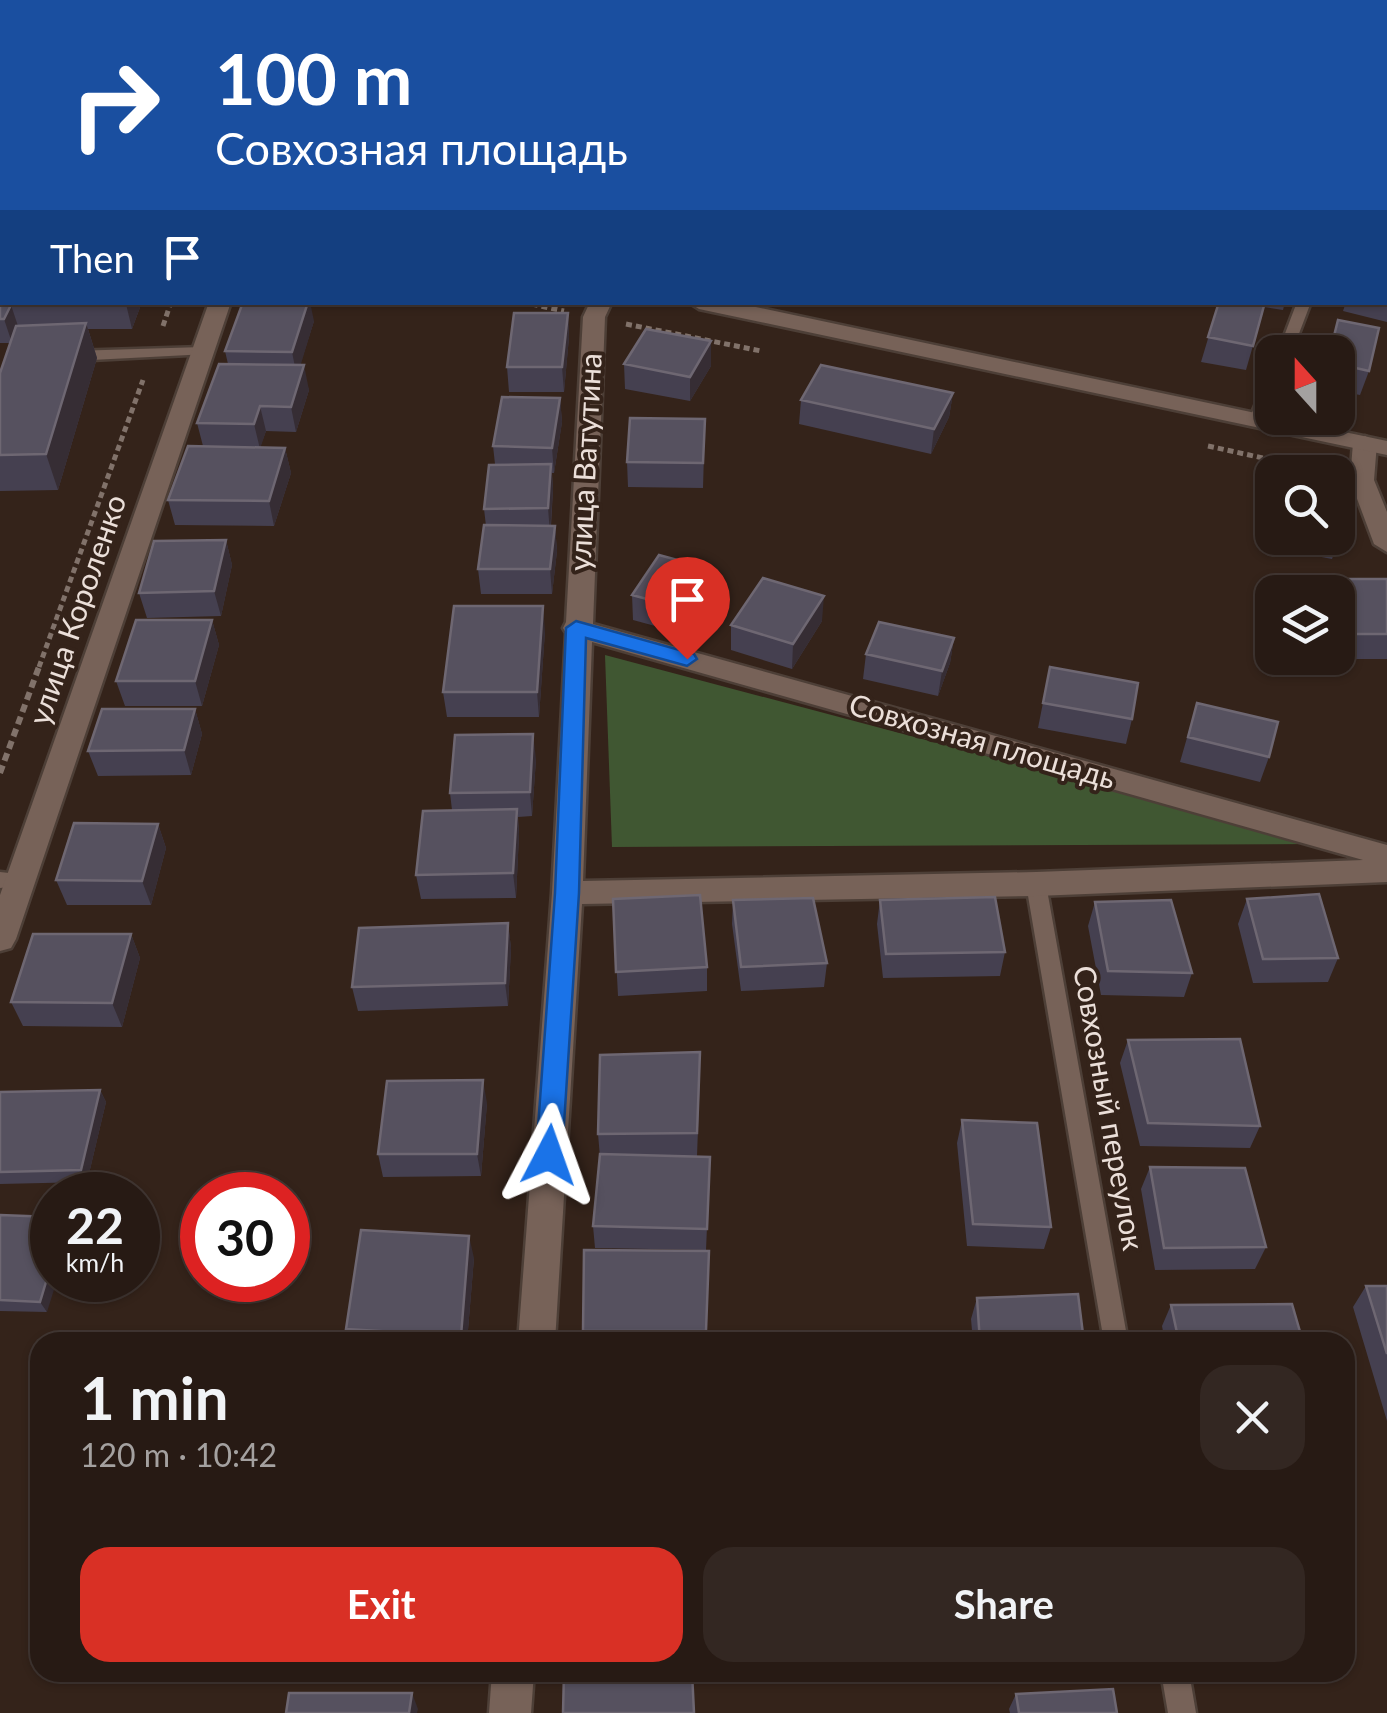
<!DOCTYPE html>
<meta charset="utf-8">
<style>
body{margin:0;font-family:Lato,sans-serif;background:#332722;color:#f1f3f6;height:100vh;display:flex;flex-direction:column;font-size:38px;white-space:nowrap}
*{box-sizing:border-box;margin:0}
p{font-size:32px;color:#a4a1a0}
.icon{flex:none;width:55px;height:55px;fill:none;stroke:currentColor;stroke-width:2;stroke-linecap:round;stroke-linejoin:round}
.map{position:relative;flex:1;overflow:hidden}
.side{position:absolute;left:30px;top:1332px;width:1325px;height:350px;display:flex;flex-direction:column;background:#271a14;border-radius:30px;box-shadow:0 2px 8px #0004,0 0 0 2px #433834}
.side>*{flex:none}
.top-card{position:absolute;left:0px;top:0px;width:1388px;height:305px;box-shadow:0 2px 8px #0004,0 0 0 2px #433834;background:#1a4fa0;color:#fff;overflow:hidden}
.needle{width:65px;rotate:339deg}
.fabs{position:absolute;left:1255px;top:335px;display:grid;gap:20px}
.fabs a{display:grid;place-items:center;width:100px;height:100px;border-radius:20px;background:#271a14;box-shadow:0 2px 8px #0004,0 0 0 2px #433834;font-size:50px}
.speed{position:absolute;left:30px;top:1172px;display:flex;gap:20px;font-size:50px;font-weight:700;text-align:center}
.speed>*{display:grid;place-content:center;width:130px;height:130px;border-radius:50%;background:#271a14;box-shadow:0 2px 8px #0004,0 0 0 2px #433834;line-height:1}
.speed small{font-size:25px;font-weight:400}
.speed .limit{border:15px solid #d22;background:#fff;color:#111}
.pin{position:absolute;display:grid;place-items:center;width:85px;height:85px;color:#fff;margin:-102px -42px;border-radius:50% 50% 50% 0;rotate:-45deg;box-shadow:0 0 10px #0007}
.pin .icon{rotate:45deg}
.me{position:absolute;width:110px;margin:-55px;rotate:4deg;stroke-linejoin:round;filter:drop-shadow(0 0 8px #0008)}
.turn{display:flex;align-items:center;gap:35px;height:210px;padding:0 50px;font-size:45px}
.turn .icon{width:130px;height:130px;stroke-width:2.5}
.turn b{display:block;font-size:70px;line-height:85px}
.then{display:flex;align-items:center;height:95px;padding:0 50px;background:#0003;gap:20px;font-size:38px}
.round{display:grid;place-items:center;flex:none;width:105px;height:105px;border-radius:30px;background:#332722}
.overview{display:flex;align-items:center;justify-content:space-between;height:170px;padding:0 50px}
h1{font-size:60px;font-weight:700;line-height:75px}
.action{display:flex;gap:20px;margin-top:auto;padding:20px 50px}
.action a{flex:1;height:115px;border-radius:30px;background:#d93025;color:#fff;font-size:40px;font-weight:700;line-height:115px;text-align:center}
.action a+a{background:#332722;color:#f1f3f6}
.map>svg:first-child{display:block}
.green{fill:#405732}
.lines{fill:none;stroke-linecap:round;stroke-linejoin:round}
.service-casing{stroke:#4d3f37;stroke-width:5}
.minor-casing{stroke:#4d3f37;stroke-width:5}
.tertiary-casing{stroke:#4d3f37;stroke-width:5}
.secondary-casing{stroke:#4d3f37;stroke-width:5}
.path-far2{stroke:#81726a;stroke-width:4;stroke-dasharray:5 4;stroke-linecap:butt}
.path-far1{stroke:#81726a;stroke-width:5;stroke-dasharray:6 4;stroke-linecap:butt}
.path{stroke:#81726a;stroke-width:6;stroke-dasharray:8 5;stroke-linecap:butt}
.service{fill:#776258;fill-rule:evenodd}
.minor{fill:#776258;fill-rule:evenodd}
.tertiary{fill:#776258;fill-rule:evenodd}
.secondary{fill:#776258;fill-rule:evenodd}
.wall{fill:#454050}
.shaded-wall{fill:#362d34}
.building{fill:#56515f;stroke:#6e6772;stroke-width:2.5}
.route{fill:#1a73e8;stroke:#114b97;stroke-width:2.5}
.labels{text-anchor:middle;stroke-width:8;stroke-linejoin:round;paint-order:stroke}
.street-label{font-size:30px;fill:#ebdfd9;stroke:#34231a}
</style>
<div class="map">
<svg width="1387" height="1713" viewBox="0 0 1387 1713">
<rect width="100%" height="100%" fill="#34231a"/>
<!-- green -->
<path class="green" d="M605,655L1318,844L612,847Z"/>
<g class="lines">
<defs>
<path id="service" d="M1385,144L1387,145V155L1385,154Z
M1385,193H1387V201H1385Z
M1297,302H1311L1292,352H1278Z
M203,347L210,351L208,354L72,361L64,356L72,351Z
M1272,379C1273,395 1273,418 1257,425L1251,423L1249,420L1264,384Z
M0,872L27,875L30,880L27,885L0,888Z
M1036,876L1043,879L1046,884L1128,1342H1104L1026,884L1029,879Z
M1161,1672H1189L1196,1713H1168Z"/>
<path id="minor" d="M209,302H231L16,939L11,948L0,951V895Z
M590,302H612L605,317L593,624L1387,845V882L1036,896L582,904L555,1342H518L552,893L566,633L563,628L566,622L583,317ZM592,642L1363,860L1036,872L583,881Z
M1365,436L1377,443L1374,480L1387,512V552L1374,544L1350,480L1353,443Z
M492,1672H534L531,1713H489Z"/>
<path id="tertiary" d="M688,302H732L1387,441V455L699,309Z"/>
<path id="secondary" d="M0,206H2V218H0Z"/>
</defs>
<!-- service casing -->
<use href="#service" class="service-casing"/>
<!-- minor casing -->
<use href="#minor" class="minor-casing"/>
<!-- tertiary casing -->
<use href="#tertiary" class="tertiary-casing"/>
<!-- secondary casing -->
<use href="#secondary" class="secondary-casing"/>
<!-- path-far2 -->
<path class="path-far2" d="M622,2L626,0"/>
<!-- path-far1 -->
<path class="path-far1" d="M522,302L564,311
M626,324L761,351
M163,326L171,302
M1208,446L1327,472
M39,667L143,380"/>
<!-- path -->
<path class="path" d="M0,773L40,664"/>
<!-- service -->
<use href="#service" class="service"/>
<!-- minor -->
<use href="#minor" class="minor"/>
<!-- tertiary -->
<use href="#tertiary" class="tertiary"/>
<!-- secondary -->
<use href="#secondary" class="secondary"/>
</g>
<!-- wall -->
<path class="wall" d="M721,0H787L784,2H721Z
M997,0H1058V2H996Z
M1121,0H1169V2H1121Z
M1351,0H1387V30H1385V2H1351Z
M1387,45V110L1385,106V52Z
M1385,260L1387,261V322L1343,311L1346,302H1385Z
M0,265L2,302H142L132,329H88L97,358L58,490L0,491V373L10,343H0Z
M1219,302H1285L1283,310L1264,307L1246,370L1201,362Z
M568,313L569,337L564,392H509L507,367Z
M1338,320L1369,371L1360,395L1338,391V352H1329Z
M314,321L300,365L309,390L296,432L266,431L260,447L285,448L291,473L274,526L175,525L168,500L203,446L197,423L228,364L225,351Z
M711,341V366L690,401L625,389L624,364Z
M953,393L949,417L931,454L799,424L801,400Z
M560,398L562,422L554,473H552L553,489L551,526H555L557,551L552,594H481L478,569L486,526L484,509L495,464L493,446Z
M705,419L703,488L628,487L627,462Z
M1338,487L1341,534L1332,559L1280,549L1282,538H1338Z
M226,540L232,565L221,616L147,618L139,593Z
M1330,579H1387V659H1341L1338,650V592H1325Z
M706,593L681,633L633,620L632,595Z
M212,620L219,645L202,706H125L116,681Z
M822,621L792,669L731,650V625Z
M545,631L539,717H447L443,692Z
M954,638L950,663L938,696L863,679L866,654Z
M1050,667L1132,719L1126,744L1038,728Z
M1197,703L1269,757L1260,782L1180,762Z
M195,709L202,734L191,775L98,776L88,751Z
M536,759L532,816L518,817L519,834L516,898L421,899L416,875L452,810L450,793Z
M158,824L166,848L151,905H67L56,880Z
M613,899L707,967V991L618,996Z
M1247,899L1338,958L1328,982L1253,983L1238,924Z
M733,900L827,963L824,987L741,991L732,924Z
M880,900L1005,952L1000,976L883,978L877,924Z
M1095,902L1192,973L1184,997L1101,995L1088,926Z
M508,923L511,948L508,1006L358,1011L352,987Z
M131,934L140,958L122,1027L23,1026L11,1002Z
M1128,1040L1260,1126L1250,1148L1140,1146L1120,1063Z
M700,1076L697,1156H672L710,1157L706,1250L595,1248L593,1226L600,1157L598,1134Z
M100,1090L106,1102L87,1182L0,1184V1092Z
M487,1103L481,1176L383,1177L378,1154Z
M962,1120L1051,1227L1044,1249L967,1246L957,1143Z
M1150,1167L1266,1247L1255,1269L1155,1270L1141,1189Z
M0,1215L47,1312L0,1311Z
M709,1251L706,1342H584L583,1331Z
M474,1258L467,1342H351L346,1329Z
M1366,1286H1387V1421L1353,1307Z
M977,1298L1084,1342H973L971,1319Z
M1171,1305L1303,1342H1165L1162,1326Z
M1345,1545L1354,1579L1345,1590Z
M1016,1694L1117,1713H1010L1009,1709Z"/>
<!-- shaded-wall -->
<path class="shaded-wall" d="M0,0H34L29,2H2V22L0,24Z
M161,0H228L219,2H162Z
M771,0H787L784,2H771Z
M126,302H142L132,329L126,304Z
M308,302H310L314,321L297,377L292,352Z
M11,305L19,329L12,343L4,319Z
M568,313L569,337L564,392L562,367Z
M86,323L97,358L58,490L46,454Z
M711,341V366L690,401V377Z
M304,365L309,390L296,432L291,407Z
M953,393L949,417L931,454L934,429Z
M560,398L562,422L554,473L552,448Z
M260,406L266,431L260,449L254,424Z
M285,448L291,473L274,526L269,501Z
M551,464L553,489L550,533L548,508Z
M555,526L557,551L552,594L550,569Z
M226,540L232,565L221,616L214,591Z
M707,568L706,593L681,633L680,608Z
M824,596L822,621L792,669L793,644Z
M543,606L545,631L539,717L537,692Z
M212,620L219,645L202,706L195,681Z
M954,638L950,663L938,696L942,671Z
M195,709L202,734L191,775L184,750Z
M533,734L536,759L532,816L530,792Z
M517,809L519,834L516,898L513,873Z
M158,824L166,848L151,905L142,881Z
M508,923L511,948L508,1006L505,983Z
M131,934L140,958L122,1027L112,1003Z
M483,1080L487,1103L481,1176L477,1154Z
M100,1090L106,1102L87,1182L81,1170Z
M469,1236L474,1258L467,1342H463L461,1336Z
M52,1262V1280H57L47,1312L40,1302Z
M412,1693L418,1709L417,1713H409Z"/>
<!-- building -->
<path class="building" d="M504,0H565L561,2H499Z
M1363,0H1387V8H1385V2H1365Z
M1387,211V235H1385V212Z
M2,260V302H126V304L11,305L4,319H0V265Z
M1385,260L1387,261V296L1385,295Z
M243,302H308L292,352L225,351Z
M1219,302H1265L1253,346L1208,337Z
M514,313H568L562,367H507Z
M1338,320L1379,328L1369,371L1338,364V352H1330Z
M86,323L46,454L0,455V373L16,326Z
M646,329L711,341L690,377L624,364Z
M219,364L304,365L291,407L260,406L254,424L197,423Z
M821,365L953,393L934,429L801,400Z
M502,397L560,398L552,448L493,446Z
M630,418L705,419L703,463L627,462Z
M188,446L285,448L269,501L168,500Z
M551,464L548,508L484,509L489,465Z
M1338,487L1347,489L1341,534H1338Z
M484,525L555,526L550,569H478Z
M226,540L214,591L139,593L154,541Z
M659,555L707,568L680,608L632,595Z
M763,578L824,596L793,644L731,625Z
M1330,579H1387V634H1350L1338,600V592H1335Z
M454,606H543L537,692H443Z
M136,620H212L195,681H116Z
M879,622L954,638L942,671L866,654Z
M1050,667L1138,683L1132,719L1043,703Z
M1197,703L1278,722L1269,757L1188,737Z
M102,709H195L184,750L88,751Z
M533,734L530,792L450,793L455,735Z
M517,809L513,873L416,875L423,811Z
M74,823L158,824L142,881L56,880Z
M1319,894L1338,958L1263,959L1247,899Z
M700,895L707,967L616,972L613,899Z
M995,897L1005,952L886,954L880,900Z
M813,898L827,963L741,967L733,900Z
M1171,900L1192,973L1108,971L1095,902Z
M508,923L505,983L352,987L359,928Z
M33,934H131L112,1003L11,1002Z
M1240,1039L1260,1126L1148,1123L1128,1040Z
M700,1052L697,1133L598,1134L600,1055Z
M483,1080L477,1154H378L387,1081Z
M100,1090L81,1170L0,1172V1092Z
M962,1120L1037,1123L1051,1227L973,1224Z
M600,1154L710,1157L707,1229L593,1226Z
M1150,1167L1245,1168L1266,1247L1164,1248Z
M0,1215L52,1217V1262L40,1302L0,1300Z
M361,1230L469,1236L461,1336L346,1329Z
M584,1250L709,1251L706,1331H583Z
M1366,1286H1387V1354Z
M1078,1294L1084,1342H980L977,1298Z
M1292,1304L1303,1342H1179L1171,1305Z
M1345,1545L1354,1579H1345Z
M564,1672H692L694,1713H563Z
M1113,1689L1117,1713H1019L1016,1694Z
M289,1693H412L409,1713H286Z"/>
<!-- route -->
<path class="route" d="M576,621L694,654L697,659L687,666L586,638L579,893L562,1155L558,1163L549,1167L540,1163L536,1155L555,893L566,628Z"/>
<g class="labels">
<!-- street labels -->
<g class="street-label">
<text transform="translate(586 462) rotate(-87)" y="10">улица Ватутина</text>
<text transform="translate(78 610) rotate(-71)" y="10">улица Короленко</text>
<text transform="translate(982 742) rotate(16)" y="10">Совхозная площадь</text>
<text transform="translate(1108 1108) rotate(80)" y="10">Совхозный переулок</text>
</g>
</g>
</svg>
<div class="fabs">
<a><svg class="needle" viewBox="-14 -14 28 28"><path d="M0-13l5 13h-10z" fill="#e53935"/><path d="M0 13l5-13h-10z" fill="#a4a1a0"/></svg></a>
<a><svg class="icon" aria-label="search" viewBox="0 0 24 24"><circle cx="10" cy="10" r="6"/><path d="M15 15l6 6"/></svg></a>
<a><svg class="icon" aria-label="layers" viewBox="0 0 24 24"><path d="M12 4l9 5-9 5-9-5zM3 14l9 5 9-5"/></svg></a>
</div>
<div class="speed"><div>22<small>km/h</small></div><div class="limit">30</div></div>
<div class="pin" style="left:687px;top:659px;background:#d93025"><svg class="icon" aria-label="arrive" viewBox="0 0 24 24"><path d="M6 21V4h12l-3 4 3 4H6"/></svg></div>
<svg class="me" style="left:549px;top:1155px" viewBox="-20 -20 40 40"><path d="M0-17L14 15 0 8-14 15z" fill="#1a73e8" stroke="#fff" stroke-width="4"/></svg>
<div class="top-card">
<div class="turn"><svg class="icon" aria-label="right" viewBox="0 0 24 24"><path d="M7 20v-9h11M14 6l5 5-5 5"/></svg><div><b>100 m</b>Совхозная площадь</div></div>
<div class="then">Then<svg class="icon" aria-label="arrive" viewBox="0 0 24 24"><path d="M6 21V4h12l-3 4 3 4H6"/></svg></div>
</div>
<section class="side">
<div class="overview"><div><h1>1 min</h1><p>120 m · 10:42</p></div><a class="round"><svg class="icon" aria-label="close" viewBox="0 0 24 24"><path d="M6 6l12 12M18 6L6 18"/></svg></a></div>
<div class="action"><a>Exit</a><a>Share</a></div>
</section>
</div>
